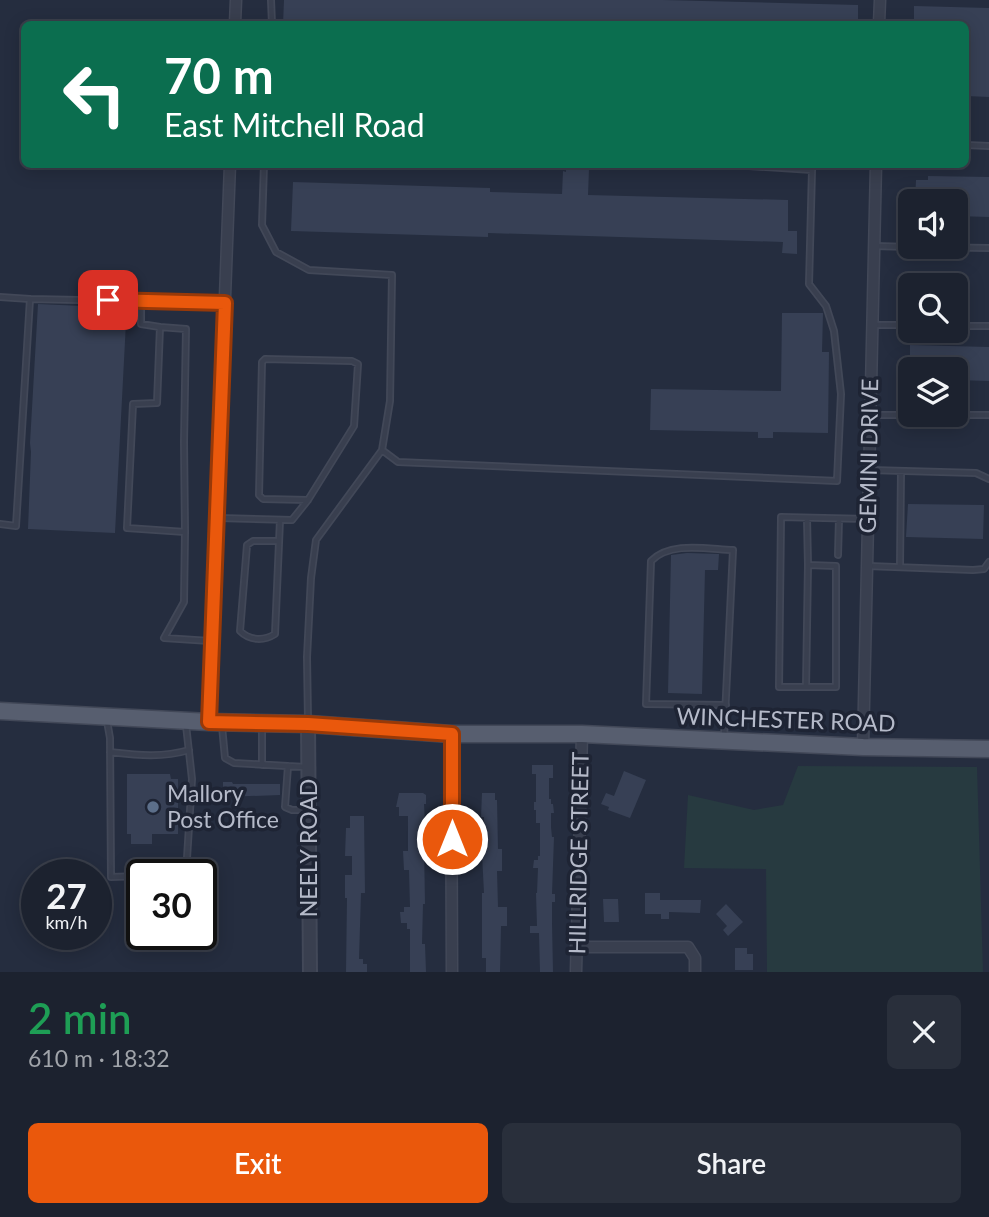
<!DOCTYPE html>
<meta charset="utf-8">
<style>
body{margin:0;font-family:Lato,sans-serif;background:#292f3b;color:#f1f3f6;height:100vh;display:flex;flex-direction:column;font-size:26px;white-space:nowrap}
*{box-sizing:border-box;margin:0}
p{font-size:23px;color:#a0a4aa}
.icon{flex:none;width:38px;height:38px;fill:none;stroke:currentColor;stroke-width:2;stroke-linecap:round;stroke-linejoin:round}
.map{position:relative;height:972px;overflow:hidden}
.side{display:flex;flex-direction:column;background:#1c222f;flex:1}
.side>*{flex:none}
.top-card{position:absolute;left:21px;top:21px;width:948px;height:147px;border-radius:10px;box-shadow:0 4px 18px #0003,0 0 0 2px #3a3f4b;background:#0b6e4f;color:#fff;overflow:hidden}
.buttons{position:absolute;left:898px;top:189px;display:grid;gap:14px}
.buttons a{display:grid;place-items:center;width:70px;height:70px;border-radius:10px;background:#1c222f;box-shadow:0 4px 18px #0003,0 0 0 2px #3a3f4b;font-size:35px}
.speed{position:absolute;left:21px;top:859px;display:flex;gap:14px;font-size:35px;font-weight:700;text-align:center}
.speed>*{display:grid;place-content:center;width:91px;height:91px;border-radius:50%;background:#1c222f;box-shadow:0 4px 18px #0003,0 0 0 2px #3a3f4b;line-height:1}
.speed small{font-size:18px;font-weight:400}
.speed .limit{border:4px solid #111;border-radius:10px;background:#fff;color:#111}
.pin{position:absolute;display:grid;place-items:center;width:60px;height:60px;color:#fff;margin:-30px;border-radius:14px;box-shadow:0 4px 10px #0006}
.me{position:absolute;width:77px;margin:-38px;rotate:0deg;stroke-linejoin:round;filter:drop-shadow(0 0 5px #0008)}
.turn{display:flex;align-items:center;gap:24px;height:147px;padding:0 28px;font-size:32px}
.turn .icon{width:91px;height:91px;stroke-width:2.5}
.turn b{display:block;font-size:49px;line-height:60px}
.round{display:grid;place-items:center;flex:none;width:74px;height:74px;border-radius:10px;background:#292f3b}
.head{display:flex;align-items:center;justify-content:space-between;height:119px;padding:0 28px}
h1{font-size:42px;font-weight:600;line-height:52px;color:#1e9e55}
.button{display:flex;gap:14px;margin-top:auto;padding:14px 28px}
.button a{flex:1;height:80px;border-radius:10px;background:#ea580c;color:#fff;font-size:28px;font-weight:600;line-height:80px;text-align:center}
.button a+a{background:#292f3b;color:#f1f3f6}
.map>svg:first-child{display:block}
.green{fill:#273a40}
.building{fill:#374055}
.lines{fill:none;stroke-linecap:round;stroke-linejoin:round}
.service-casing{stroke:#424858;stroke-width:8}
.minor-casing{stroke:#424858;stroke-width:13}
.tertiary-casing{stroke:#424858;stroke-width:16}
.primary-casing{stroke:#424858;stroke-width:19}
.service{stroke:#393f4f;stroke-width:4.5}
.minor{stroke:#393f4f;stroke-width:10}
.tertiary{stroke:#393f4f;stroke-width:12}
.primary{stroke:#575e6f;stroke-width:16}
.route-casing{stroke:#983908;stroke-width:18}
.route{stroke:#ea580c;stroke-width:12}
.service-dot{fill:#5c6f8a;stroke:#1e2434;stroke-width:2.5}
.labels{text-anchor:middle;stroke-width:7;stroke-linejoin:round;paint-order:stroke}
.street-label{font-size:23px;fill:#b5bac9;stroke:#1e2434}
.poi-label{font-size:23px;fill:#b5bac9;stroke:#1e2434;text-anchor:start}
</style>
<div class="map">
<svg width="989" height="972" viewBox="0 0 989 972">
<rect width="100%" height="100%" fill="#252d3f"/>
<!-- green -->
<path class="green" d="M798,766L977,767L983,972H767L766,869L684,868L688,795L754,810L783,805Z"/>
<!-- building -->
<path class="building" d="M284,0H663L858,5V24H283Z
M914,6L989,8V97L966,96V24H914Z
M566,169H589L588,195L788,200V231H797V254L782,253L783,242L488,233V237L291,231L293,182L490,188V192L562,194L563,171L566,172Z
M928,176L989,177V217L956,216V201H915L916,180H928Z
M38,304L82,306L81,320L126,322L115,533L28,529L31,452L30,443Z
M782,313H823L822,352H829L828,433L773,432V438H758V432L650,430L651,389L781,391Z
M910,345L989,347V381L956,380V369H910Z
M908,504L984,505L983,539L906,537Z
M687,553L719,554L718,570H705L702,694L668,693L671,555Z
M532,765H553V778H549V799H551V804H553L554,813H551V827L552,837H554L552,894H555V902H552V923L553,972H540L539,933H530V926H537L536,893H537L538,868H533L534,860H538V856H540V823H536V810H534V802H536V774H532Z
M624,771L646,780L630,818L608,810L609,807L601,804L606,793L614,796Z
M127,774H170L171,779H178V834H152V844H131V834H127Z
M223,782H232L233,784H280V795L223,797Z
M399,793H423L426,795V804H424L426,845H424L425,904H423L422,944H425L426,972H410V929H407V923H401L400,912H404V907H410L409,870H404L403,851H408V816H399V807H396Z
M482,793H495V800H497L498,849H502V871H497L498,907H507V926H501L500,972H486V958H482V893H484L481,834H484V817H481Z
M350,816H364L365,893H361L359,959H363V964H367V972H346L347,898H345V875H352V856H345L346,828H350Z
M645,893H660V900H701L700,913L669,912V919H661V914H645Z
M603,899H618L619,922H604Z
M726,904L743,922L728,936L723,930L727,926L716,914Z
M735,948H747V954H753V970H735Z"/>
<g class="lines">
<defs>
<path id="service" d="M271,0L272,24
M966,145L989,146
M264,164L262,225L276,252L309,270L392,275L390,401L382,450L316,540L311,578L307,657L308,720
M875,246L910,247
M918,247L989,248
M0,297L30,299L16,526L0,524
M30,299L225,303
M141,301V324L160,327L157,403L133,404L127,528L185,532L184,602L164,638L210,641
M873,325H910
M956,326H989
M160,327L186,329L184,442L185,532
M871,415H989
M382,450L398,462L837,481L841,394L834,331L826,306L809,284L812,170L717,164
M870,470L976,473L989,479
M218,518L292,520L308,500L354,426L358,364L352,361L265,359L262,362L259,495L263,499L308,500
M807,518L808,565L836,566V687H779L781,517L867,519
M279,541H253L247,545L240,631C250,641 264,641 275,634L280,520
M838,555L839,519
M868,566L973,570L984,569L989,562
M900,566L901,471
M806,687L808,565
M107,721L110,738L111,877L142,876
M222,726L225,758L234,763L305,767
M724,737L733,550C707,549 670,541 651,561L646,704L726,705
M110,752C137,755 162,758 189,750
M262,765V727
M288,766L285,807L292,810H305
M156,875L186,874L192,779L186,725"/>
<path id="minor" d="M235,24L236,0
M879,24L880,0
M209,722L230,164
M451,734L452,972
M863,747L876,164
M576,947H688L695,958V972
M576,972L582,734"/>
<path id="tertiary" d="M308,724L310,972"/>
<path id="primary" d="M0,711L209,722L308,724L451,734H582L863,747L989,749"/>
</defs>
<!-- service casing -->
<use href="#service" class="service-casing"/>
<!-- minor casing -->
<use href="#minor" class="minor-casing"/>
<!-- tertiary casing -->
<use href="#tertiary" class="tertiary-casing"/>
<!-- primary casing -->
<use href="#primary" class="primary-casing"/>
<!-- service -->
<use href="#service" class="service"/>
<!-- minor -->
<use href="#minor" class="minor"/>
<!-- tertiary -->
<use href="#tertiary" class="tertiary"/>
<!-- primary -->
<use href="#primary" class="primary"/>
</g>
<g class="lines">
<defs>
<path id="route" d="M108,300L225,303L209,722L308,724L452,734V839"/>
</defs>
<!-- route casing -->
<use href="#route" class="route-casing"/>
<!-- route -->
<use href="#route" class="route"/>
</g>
<!-- markers -->
<circle class="service-dot" cx="153" cy="807" r="7"/>
<g class="labels">
<!-- street labels -->
<g class="street-label">
<text transform="translate(869 456) rotate(-89)" y="8">GEMINI DRIVE</text>
<text transform="translate(786 720) rotate(2)" y="8">WINCHESTER ROAD</text>
<text transform="translate(309 848) rotate(-90)" y="8">NEELY ROAD</text>
<text transform="translate(579 853) rotate(-89)" y="8">HILLRIDGE STREET</text>
</g>
<!-- poi labels -->
<g class="poi-label">
<text x="167" y="802">Mallory<tspan x="167" dy="26">Post Office</tspan></text>
</g>
</g>
</svg>
<div class="buttons">
<a><svg class="icon" aria-label="sound" viewBox="0 0 24 24"><path d="M4 9h4l5-4v14l-5-4H4zM17 9q2 3 0 6"/></svg></a>
<a><svg class="icon" aria-label="search" viewBox="0 0 24 24"><circle cx="10" cy="10" r="6"/><path d="M15 15l6 6"/></svg></a>
<a><svg class="icon" aria-label="layers" viewBox="0 0 24 24"><path d="M12 4l9 5-9 5-9-5zM3 14l9 5 9-5"/></svg></a>
</div>
<div class="speed"><div>27<small>km/h</small></div><div class="limit">30</div></div>
<div class="pin" style="left:108px;top:300px;background:#d93025"><svg class="icon" aria-label="arrive" viewBox="0 0 24 24"><path d="M6 21V4h12l-3 4 3 4H6"/></svg></div>
<svg class="me" style="left:452px;top:839px" viewBox="-20 -20 40 40"><circle r="17" fill="#ea580c" stroke="#fff" stroke-width="3"/><path d="M0-11L8 9 0 5-8 9z" fill="#fff"/></svg>
<div class="top-card">
<div class="turn"><svg class="icon" aria-label="left" viewBox="0 0 24 24"><path d="M17 20v-9H6M10 6l-5 5 5 5"/></svg><div><b>70 m</b>East Mitchell Road</div></div>
</div>
</div>
<section class="side">
<div class="head"><div><h1>2 min</h1><p>610 m · 18:32</p></div><a class="round"><svg class="icon" aria-label="close" viewBox="0 0 24 24"><path d="M6 6l12 12M18 6L6 18"/></svg></a></div>
<div class="button"><a>Exit</a><a>Share</a></div>
</section>
